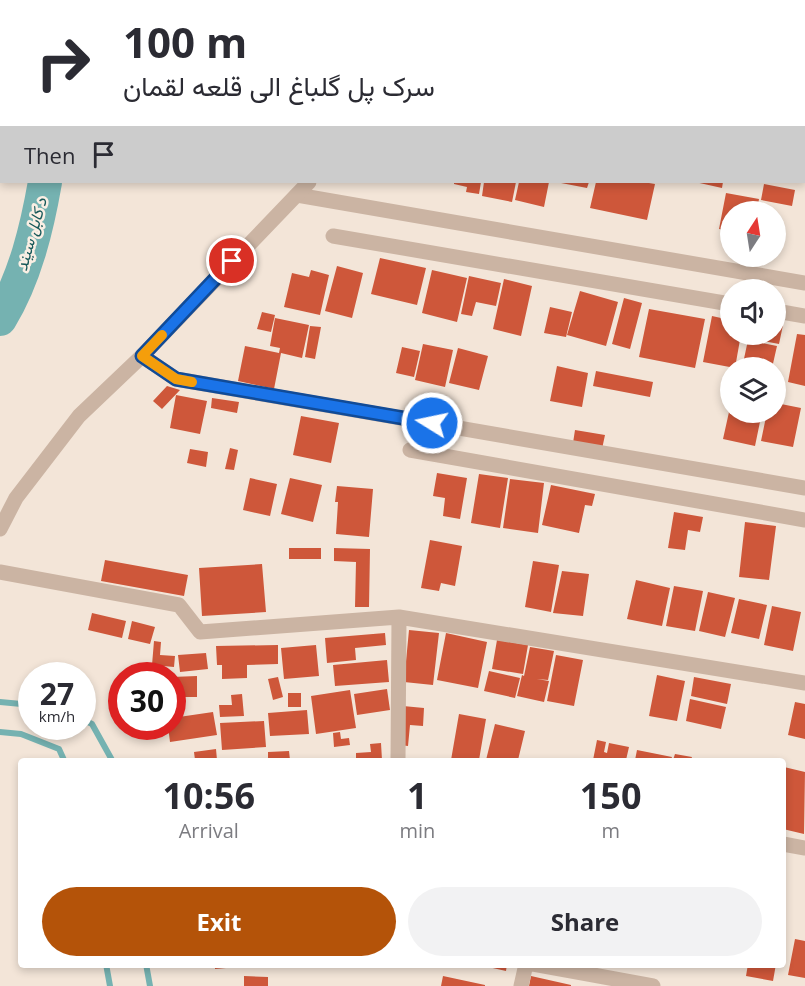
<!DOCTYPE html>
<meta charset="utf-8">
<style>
body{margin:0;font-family:"Open Sans",Vazirmatn,sans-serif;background:#f2f2f3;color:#2b2b33;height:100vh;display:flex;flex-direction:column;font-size:22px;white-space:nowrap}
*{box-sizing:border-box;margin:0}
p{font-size:20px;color:#7c7c81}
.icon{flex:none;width:33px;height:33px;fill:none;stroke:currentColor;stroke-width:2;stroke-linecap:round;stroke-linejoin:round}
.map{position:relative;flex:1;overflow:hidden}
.sheet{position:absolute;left:18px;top:758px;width:768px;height:210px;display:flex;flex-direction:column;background:#fff;border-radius:6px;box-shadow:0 3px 9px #0003}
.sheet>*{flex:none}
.hud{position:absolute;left:0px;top:0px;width:806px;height:183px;box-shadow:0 3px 9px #0003;background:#fff;color:#2b2b33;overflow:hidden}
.needle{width:39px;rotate:12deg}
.fabs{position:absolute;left:720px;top:201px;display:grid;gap:12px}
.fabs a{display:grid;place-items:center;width:66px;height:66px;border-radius:50%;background:#fff;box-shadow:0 3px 9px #0003;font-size:30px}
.speed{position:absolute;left:18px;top:662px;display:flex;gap:12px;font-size:30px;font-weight:700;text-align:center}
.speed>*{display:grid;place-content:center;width:78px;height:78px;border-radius:50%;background:#fff;box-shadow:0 3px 9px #0003;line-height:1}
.speed small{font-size:15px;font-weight:400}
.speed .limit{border:9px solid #d22;background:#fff;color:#111}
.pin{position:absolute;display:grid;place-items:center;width:51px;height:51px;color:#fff;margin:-26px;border:3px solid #fff;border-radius:50%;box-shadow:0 2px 6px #0007}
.me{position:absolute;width:66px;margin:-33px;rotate:280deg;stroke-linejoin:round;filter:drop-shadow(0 0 4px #0008)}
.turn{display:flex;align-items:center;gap:21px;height:126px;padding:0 24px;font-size:27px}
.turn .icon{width:78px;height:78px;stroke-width:2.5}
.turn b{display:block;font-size:42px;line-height:51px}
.then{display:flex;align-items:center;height:57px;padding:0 24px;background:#0003;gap:12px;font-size:22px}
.eta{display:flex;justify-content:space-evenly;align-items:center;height:102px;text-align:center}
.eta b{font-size:36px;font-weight:700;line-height:42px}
.button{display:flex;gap:12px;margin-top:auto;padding:12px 24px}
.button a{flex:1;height:69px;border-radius:36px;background:#b45309;color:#fff;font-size:24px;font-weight:700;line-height:69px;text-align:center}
.button a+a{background:#f2f2f3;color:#2b2b33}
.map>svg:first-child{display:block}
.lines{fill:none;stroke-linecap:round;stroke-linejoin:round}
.stream{stroke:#75b2b1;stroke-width:6}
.river{stroke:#75b2b1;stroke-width:34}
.building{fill:#ce573a}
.minor{stroke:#cbb4a3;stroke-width:15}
.tertiary{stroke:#cbb4a3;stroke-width:15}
.route-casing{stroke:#114b97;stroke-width:15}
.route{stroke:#1a73e8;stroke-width:10}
.slow{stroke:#f59e0b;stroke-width:10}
.labels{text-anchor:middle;stroke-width:5;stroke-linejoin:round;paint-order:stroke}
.water-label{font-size:16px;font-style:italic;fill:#18595a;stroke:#faefe4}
</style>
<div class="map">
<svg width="805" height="986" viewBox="0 0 805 986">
<rect width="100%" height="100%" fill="#f3e5d8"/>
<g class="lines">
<!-- stream -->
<path class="stream" d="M0,702L32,705
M82,719L92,724L112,760
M0,732L21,734L59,749L64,760
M106,964L110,986
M146,964L150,986"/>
<!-- river -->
<path class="river" d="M35,0L36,2
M0,319C25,278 37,228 45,182"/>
</g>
<!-- building -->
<path class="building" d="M454,182H481L479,194L466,192L467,187L454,184Z
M484,182H516L512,202L482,196Z
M519,182H549L544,207L515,200Z
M596,182H643L655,184L647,220L590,208Z
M695,182H723L722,188Z
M561,183V182H589L587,188Z
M764,184L795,190L792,206L761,200Z
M726,193L759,199L757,212H730V231L719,229Z
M380,258L426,268L417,305L371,294Z
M337,266L363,273L352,318L325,311Z
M311,270L329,275L320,315L284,307L292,273L309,277Z
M432,270L467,278L457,322L422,313Z
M469,276L501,283L496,306L476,302L472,316L461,314Z
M504,279L532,286L521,336L493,329Z
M580,291L618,302L606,346L567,335Z
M624,298L642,303L630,349L612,344Z
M550,307L572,312L566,337L544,333Z
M649,309L705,319L695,368L639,357Z
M262,312L275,315L271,332L257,329Z
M712,316L730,320V334H741L735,368L703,362Z
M275,318L309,325L302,358L281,353L274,389L238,381L245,346L279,353L280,348L270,346Z
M776,323L783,325L779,344L748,338L749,334H776Z
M310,326L321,327L315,359L305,357Z
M797,334L805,335V386L788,382Z
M748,340L777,346L772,368H742Z
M423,344L453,350L445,387L415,380Z
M402,347L420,351L414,377L396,373Z
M458,348L488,356L479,390L449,383Z
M557,366L588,373L582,407L550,401Z
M596,371L653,382L650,397L593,386Z
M167,386L180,390L162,409L153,401Z
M176,395L207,401L200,434L170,428Z
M212,398L239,402L237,413L211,408Z
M776,403L801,408L793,447L761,441L767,412H776Z
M729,412H762L755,446L723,439Z
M301,416L339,423L331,463L293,455Z
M575,430L605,435L602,449L573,443Z
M230,448L238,450L234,470L225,469Z
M190,449L208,452L206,467L187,463Z
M437,473L467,478L460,519L443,516L445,498L433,496Z
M479,474L508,478L500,528L471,523Z
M250,478L277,484L270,516L243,510Z
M290,478L322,485L313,522L281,514Z
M510,479L544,483L538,533L503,528Z
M551,485L595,494L592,506L585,505L579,533L542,525Z
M337,486L373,489L369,537L336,534L338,502H335Z
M674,512L703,517L700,532L688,530L685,550L668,548Z
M745,522L776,526L769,580L739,577Z
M430,540L462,546L455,586L441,583L439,591L421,588Z
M289,548H321V559H289Z
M334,548L370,549L369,607H355L356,562L334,561Z
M105,560L188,575L184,596L101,581Z
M533,561L559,565L551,612L525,607Z
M262,564L266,612L202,616L199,568Z
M562,571L589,574L583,616L553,613Z
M636,580L670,588L662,626L627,619Z
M674,586L703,591L695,631L666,626Z
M708,592L735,598L725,637L699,631Z
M739,599L767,605L759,639L731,633Z
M772,606L801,612L793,651L764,645Z
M92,613L126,621L122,638L88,630Z
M132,621L155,627L150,644L128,639Z
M409,630L439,633L433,685L404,682Z
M385,633L386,645L355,648L356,660L327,663L325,638Z
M446,633L487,642L478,688L437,680Z
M497,640L528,645L523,674L492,669Z
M154,641L161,642L160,655L175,656L174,667L152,665Z
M278,645V664L247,665V678L222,679V665H217L216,646Z
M316,645L319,676L284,679L281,648Z
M530,647L554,651L548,680L537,679L549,681L544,702L517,696L522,675L524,676Z
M206,653L208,669L180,672L178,655Z
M556,655L583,660L574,706L547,701Z
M387,660L389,682L335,686L333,665Z
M489,671L520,678L515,698L484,691Z
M657,675L685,681L677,721L649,716Z
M197,676V697H172V677Z
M278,677L283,697L273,700L268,679Z
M694,677L731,684L727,704L691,696Z
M387,689L390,710L357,715L354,694Z
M350,690L356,728L316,734L311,696Z
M288,693H301V707H288Z
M242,694L244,716L220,717L219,705H232L231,695Z
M690,699L726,707L721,729L686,721Z
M795,702L805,704V739L788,735Z
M403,706L424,708L423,726L410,725L408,746L399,745Z
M307,710L309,734L270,736L268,713Z
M213,712L217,735L170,742L168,726H172V718Z
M459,714L486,719L479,760H451Z
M264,721L266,747L222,750L220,723Z
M495,724L525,731L518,760H486Z
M340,732L341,739L349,738L350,745L334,747L333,733Z
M597,740L606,742L604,752L607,753L609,743L629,747L626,760H593Z
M381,743L382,760H356V753L371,752L370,744Z
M216,749L217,760H195L194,752Z
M637,750L672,757L671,760H635Z
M289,751L290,760H268V752Z
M675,754L692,757L691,760H673Z
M784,767L805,772L804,834L783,829Z
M795,939L805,941V978L788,975Z
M215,964H248V966L215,969Z
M475,964H507L506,971Z
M748,964H776L773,981L746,976Z
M244,976L268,977V986H244Z
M443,976L485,985V986H441Z
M531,976L571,985V986H529Z"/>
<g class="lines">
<!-- minor -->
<path class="minor" d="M804,118H805
M297,195L805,283
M333,236L730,304
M776,311L805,316
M142,356L176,379L805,488
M410,450L805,520
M0,572L179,605L200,632L399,617L805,683
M398,760L399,617
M783,844L805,848
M533,964L653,986
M521,986L526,964"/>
<!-- tertiary -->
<path class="tertiary" d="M475,2L476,0
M0,529L16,498L79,416L142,356L309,182"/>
</g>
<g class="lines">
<defs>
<path id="route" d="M232,261L142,356L176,379L432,423"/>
</defs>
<!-- route casing -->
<use href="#route" class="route-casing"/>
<!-- route -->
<use href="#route" class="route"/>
<!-- slow -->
<path class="slow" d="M162,335L142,356L176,379L192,382"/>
</g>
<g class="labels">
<!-- water labels -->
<g class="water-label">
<text transform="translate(31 234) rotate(-74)" y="6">د کابل سيند</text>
</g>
</g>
</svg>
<div class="fabs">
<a><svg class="needle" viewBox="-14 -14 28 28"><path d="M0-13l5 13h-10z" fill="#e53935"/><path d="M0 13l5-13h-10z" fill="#7c7c81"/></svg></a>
<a><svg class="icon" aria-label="sound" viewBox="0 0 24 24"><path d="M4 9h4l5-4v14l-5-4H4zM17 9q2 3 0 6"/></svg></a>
<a><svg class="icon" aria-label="layers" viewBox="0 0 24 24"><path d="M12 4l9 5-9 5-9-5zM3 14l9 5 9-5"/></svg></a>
</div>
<div class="speed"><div>27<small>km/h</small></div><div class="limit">30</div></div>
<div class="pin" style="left:232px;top:261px;background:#d93025"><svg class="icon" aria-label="arrive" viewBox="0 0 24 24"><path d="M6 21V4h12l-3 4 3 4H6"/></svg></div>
<svg class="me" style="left:432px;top:423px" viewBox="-20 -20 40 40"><circle r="17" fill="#1a73e8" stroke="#fff" stroke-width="3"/><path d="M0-11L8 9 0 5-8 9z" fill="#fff"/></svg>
<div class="hud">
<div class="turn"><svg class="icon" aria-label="right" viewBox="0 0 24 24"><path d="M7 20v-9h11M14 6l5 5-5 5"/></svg><div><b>100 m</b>سرک پل گلباغ الی قلعه لقمان</div></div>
<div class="then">Then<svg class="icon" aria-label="arrive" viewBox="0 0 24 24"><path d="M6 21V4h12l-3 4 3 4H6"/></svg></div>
</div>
<section class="sheet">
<div class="eta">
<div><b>10:56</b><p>Arrival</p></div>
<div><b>1</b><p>min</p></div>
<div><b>150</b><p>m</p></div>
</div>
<div class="button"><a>Exit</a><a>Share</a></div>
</section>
</div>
